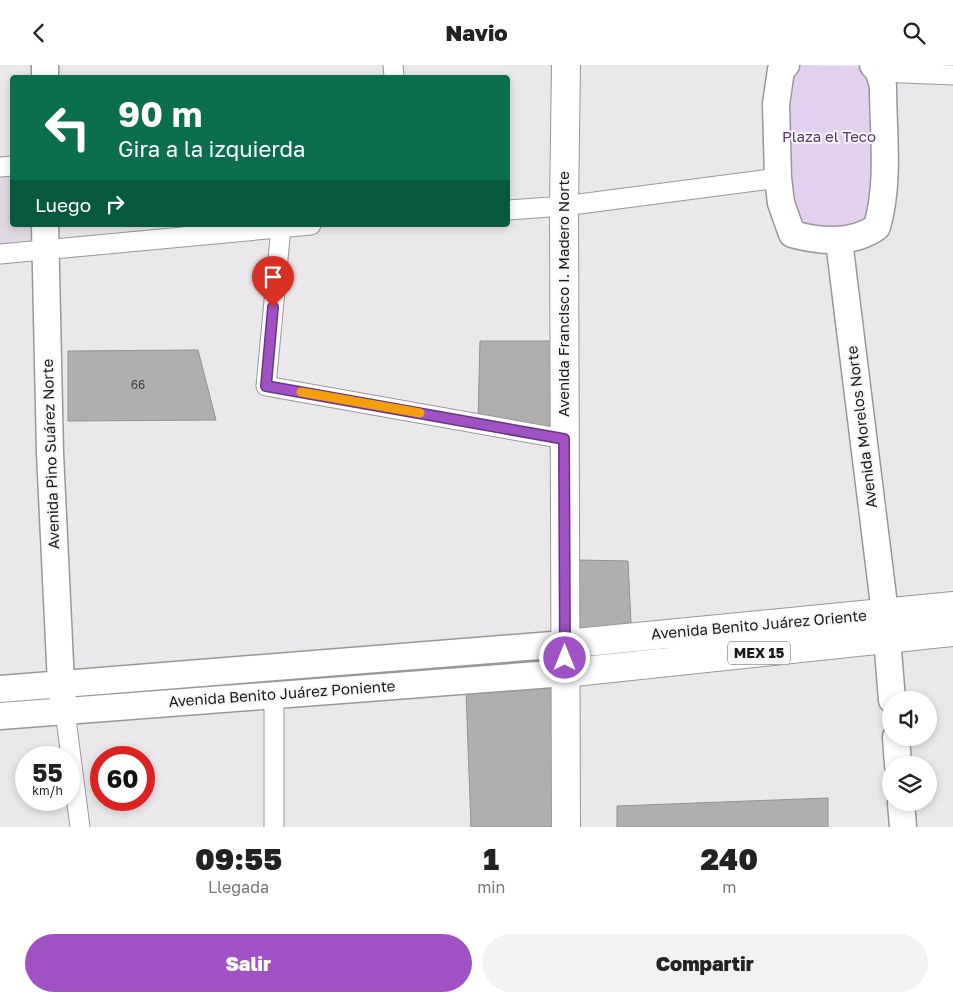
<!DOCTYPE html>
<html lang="es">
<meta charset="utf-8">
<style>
body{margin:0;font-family:"Golos Text",sans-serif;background:#f2f2f2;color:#222;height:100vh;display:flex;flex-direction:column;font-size:19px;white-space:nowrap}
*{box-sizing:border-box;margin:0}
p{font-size:16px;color:#767676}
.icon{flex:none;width:28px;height:28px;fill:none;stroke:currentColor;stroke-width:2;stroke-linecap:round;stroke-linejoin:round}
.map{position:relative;height:762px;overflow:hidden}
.sheet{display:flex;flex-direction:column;background:#fff;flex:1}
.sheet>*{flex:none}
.hud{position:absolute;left:10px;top:10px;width:500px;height:152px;border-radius:5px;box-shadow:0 2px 8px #0003;background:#0b6e4f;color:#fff;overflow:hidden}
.tools{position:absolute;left:882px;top:626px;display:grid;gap:10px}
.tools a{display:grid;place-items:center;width:55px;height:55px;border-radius:50%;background:#fff;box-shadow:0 2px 8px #0003;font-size:25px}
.speed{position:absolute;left:15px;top:681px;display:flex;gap:10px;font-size:25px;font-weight:700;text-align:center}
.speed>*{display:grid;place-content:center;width:65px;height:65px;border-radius:50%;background:#fff;box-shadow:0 2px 8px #0003;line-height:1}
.speed small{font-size:12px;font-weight:400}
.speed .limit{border:8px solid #d22;background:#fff;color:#111}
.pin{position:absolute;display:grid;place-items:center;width:42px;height:42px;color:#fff;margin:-51px -21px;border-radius:50% 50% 50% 0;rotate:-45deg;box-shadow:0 0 5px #0007}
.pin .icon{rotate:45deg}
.me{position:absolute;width:55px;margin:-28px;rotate:0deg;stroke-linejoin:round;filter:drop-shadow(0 0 4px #0008)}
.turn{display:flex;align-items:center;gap:18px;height:105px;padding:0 25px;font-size:22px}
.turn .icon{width:65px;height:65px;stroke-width:2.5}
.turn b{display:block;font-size:35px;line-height:42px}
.then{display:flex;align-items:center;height:48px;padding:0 25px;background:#0003;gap:10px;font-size:19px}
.eta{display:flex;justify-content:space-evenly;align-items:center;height:85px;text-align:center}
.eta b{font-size:30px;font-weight:800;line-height:35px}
.button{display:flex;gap:10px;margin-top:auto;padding:10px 25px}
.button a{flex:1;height:58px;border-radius:30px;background:#a052c4;color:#fff;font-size:20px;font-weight:800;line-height:58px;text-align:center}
.button a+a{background:#f2f2f2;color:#222}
header{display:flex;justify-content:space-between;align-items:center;height:65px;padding:0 25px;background:#fff;font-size:22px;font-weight:800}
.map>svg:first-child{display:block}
.built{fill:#e0d9e3}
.green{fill:#e3cfee}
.building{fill:#b0aeb1;stroke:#939194}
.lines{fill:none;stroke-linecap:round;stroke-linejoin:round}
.street-casing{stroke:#99979b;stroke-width:21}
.secondary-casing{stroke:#99979b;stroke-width:29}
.primary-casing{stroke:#99979b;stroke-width:30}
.street{stroke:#fff;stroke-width:19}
.secondary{stroke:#fff;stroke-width:26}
.primary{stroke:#fff;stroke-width:28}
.route-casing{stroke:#68357f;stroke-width:12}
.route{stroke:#a052c4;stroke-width:9}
.slow{stroke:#f59e0b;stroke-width:9}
.labels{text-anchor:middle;stroke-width:4;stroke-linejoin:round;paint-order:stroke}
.number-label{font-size:12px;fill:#3f3e40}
.shield{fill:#f8f6f9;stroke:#5c5b5d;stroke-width:1}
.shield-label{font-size:14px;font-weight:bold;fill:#19181a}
.park-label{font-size:15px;fill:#58356a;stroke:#f8f6f9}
.street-label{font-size:15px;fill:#19181a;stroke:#f8f6f9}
</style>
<header><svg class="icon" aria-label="back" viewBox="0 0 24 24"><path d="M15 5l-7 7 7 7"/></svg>Navio<svg class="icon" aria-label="search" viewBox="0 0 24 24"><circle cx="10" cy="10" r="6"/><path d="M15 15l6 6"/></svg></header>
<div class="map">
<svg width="953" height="762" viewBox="0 0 953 762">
<rect width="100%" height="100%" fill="#ebe8ec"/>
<!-- built -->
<path class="built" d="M12,101V160H45V186L0,190V102Z"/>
<!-- green -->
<path class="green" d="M792,0L874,2L875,158L834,169L800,161L783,127Z"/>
<!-- building -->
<path class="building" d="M480,276H559L560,370L478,355Z
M198,285L216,355L68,356V286Z
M579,495L628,496L631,559L579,564Z
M561,617L562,762H471L466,626Z
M828,733V762H617V741Z"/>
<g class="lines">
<defs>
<path id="street" d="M393,0L394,12
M879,7L953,10
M0,102L12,101
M508,145L564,141L778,113
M281,162L266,321L564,374
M0,189L311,160
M274,629V762
M65,646L80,762"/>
<path id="secondary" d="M45,0V12
M786,0L781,5L776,39L778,113L781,138L792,169C821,177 852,180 877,162C890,115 883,69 883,21L879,7L873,0
M45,160L50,388L61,619L63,635
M839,176L885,548L892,635
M0,624L565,579
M0,651L565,608
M896,672L898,700
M901,738L903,762"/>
<path id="primary" d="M565,579L953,541
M565,608L953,567
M566,762L564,141L566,0"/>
</defs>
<!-- street casing -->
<use href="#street" class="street-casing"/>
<!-- secondary casing -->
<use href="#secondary" class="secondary-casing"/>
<!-- primary casing -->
<use href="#primary" class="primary-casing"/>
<!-- street -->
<use href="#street" class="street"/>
<!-- secondary -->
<use href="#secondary" class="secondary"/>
<!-- primary -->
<use href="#primary" class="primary"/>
</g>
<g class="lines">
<defs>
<path id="route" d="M273,242L266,321L564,374L565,593"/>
</defs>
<!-- route casing -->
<use href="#route" class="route-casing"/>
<!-- route -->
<use href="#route" class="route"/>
<!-- slow -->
<path class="slow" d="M301,327L420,348"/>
</g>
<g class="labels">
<!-- number labels -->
<g class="number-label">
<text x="138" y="324">66</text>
</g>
<!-- shield labels -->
<rect class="shield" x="728" y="576.5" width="62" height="23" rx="4"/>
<g class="shield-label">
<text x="759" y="593">MEX 15</text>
</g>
<!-- park labels -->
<g class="park-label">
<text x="829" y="77">Plaza el Teco</text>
</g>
<!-- street labels -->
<g class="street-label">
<text transform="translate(564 229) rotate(-90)" y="5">Avenida Francisco I. Madero Norte</text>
<text transform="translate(862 362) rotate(-97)" y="5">Avenida Morelos Norte</text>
<text transform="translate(51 389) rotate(-92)" y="5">Avenida Pino Suárez Norte</text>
<text transform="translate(759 560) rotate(-5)" y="5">Avenida Benito Juárez Oriente</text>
<text transform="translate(282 629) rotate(-4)" y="5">Avenida Benito Juárez Poniente</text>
</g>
</g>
</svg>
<div class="tools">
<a><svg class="icon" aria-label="sound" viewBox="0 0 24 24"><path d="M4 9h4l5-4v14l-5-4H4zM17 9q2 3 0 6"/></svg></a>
<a><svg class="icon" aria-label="layers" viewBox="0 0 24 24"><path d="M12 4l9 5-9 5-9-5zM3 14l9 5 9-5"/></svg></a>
</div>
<div class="speed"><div>55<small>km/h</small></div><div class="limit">60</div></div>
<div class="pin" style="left:273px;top:242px;background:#d93025"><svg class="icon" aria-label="arrive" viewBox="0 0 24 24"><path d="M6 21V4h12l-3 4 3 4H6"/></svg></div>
<svg class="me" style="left:565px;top:593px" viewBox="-20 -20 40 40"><circle r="17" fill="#a052c4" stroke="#fff" stroke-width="3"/><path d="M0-11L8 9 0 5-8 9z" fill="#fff"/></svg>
<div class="hud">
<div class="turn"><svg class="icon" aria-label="left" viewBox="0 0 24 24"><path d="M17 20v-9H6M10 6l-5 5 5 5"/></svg><div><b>90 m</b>Gira a la izquierda</div></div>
<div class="then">Luego<svg class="icon" aria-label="right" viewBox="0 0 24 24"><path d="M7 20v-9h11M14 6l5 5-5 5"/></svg></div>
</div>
</div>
<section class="sheet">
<div class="eta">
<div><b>09:55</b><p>Llegada</p></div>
<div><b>1</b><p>min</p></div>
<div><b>240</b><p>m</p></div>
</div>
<div class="button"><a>Salir</a><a>Compartir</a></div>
</section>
